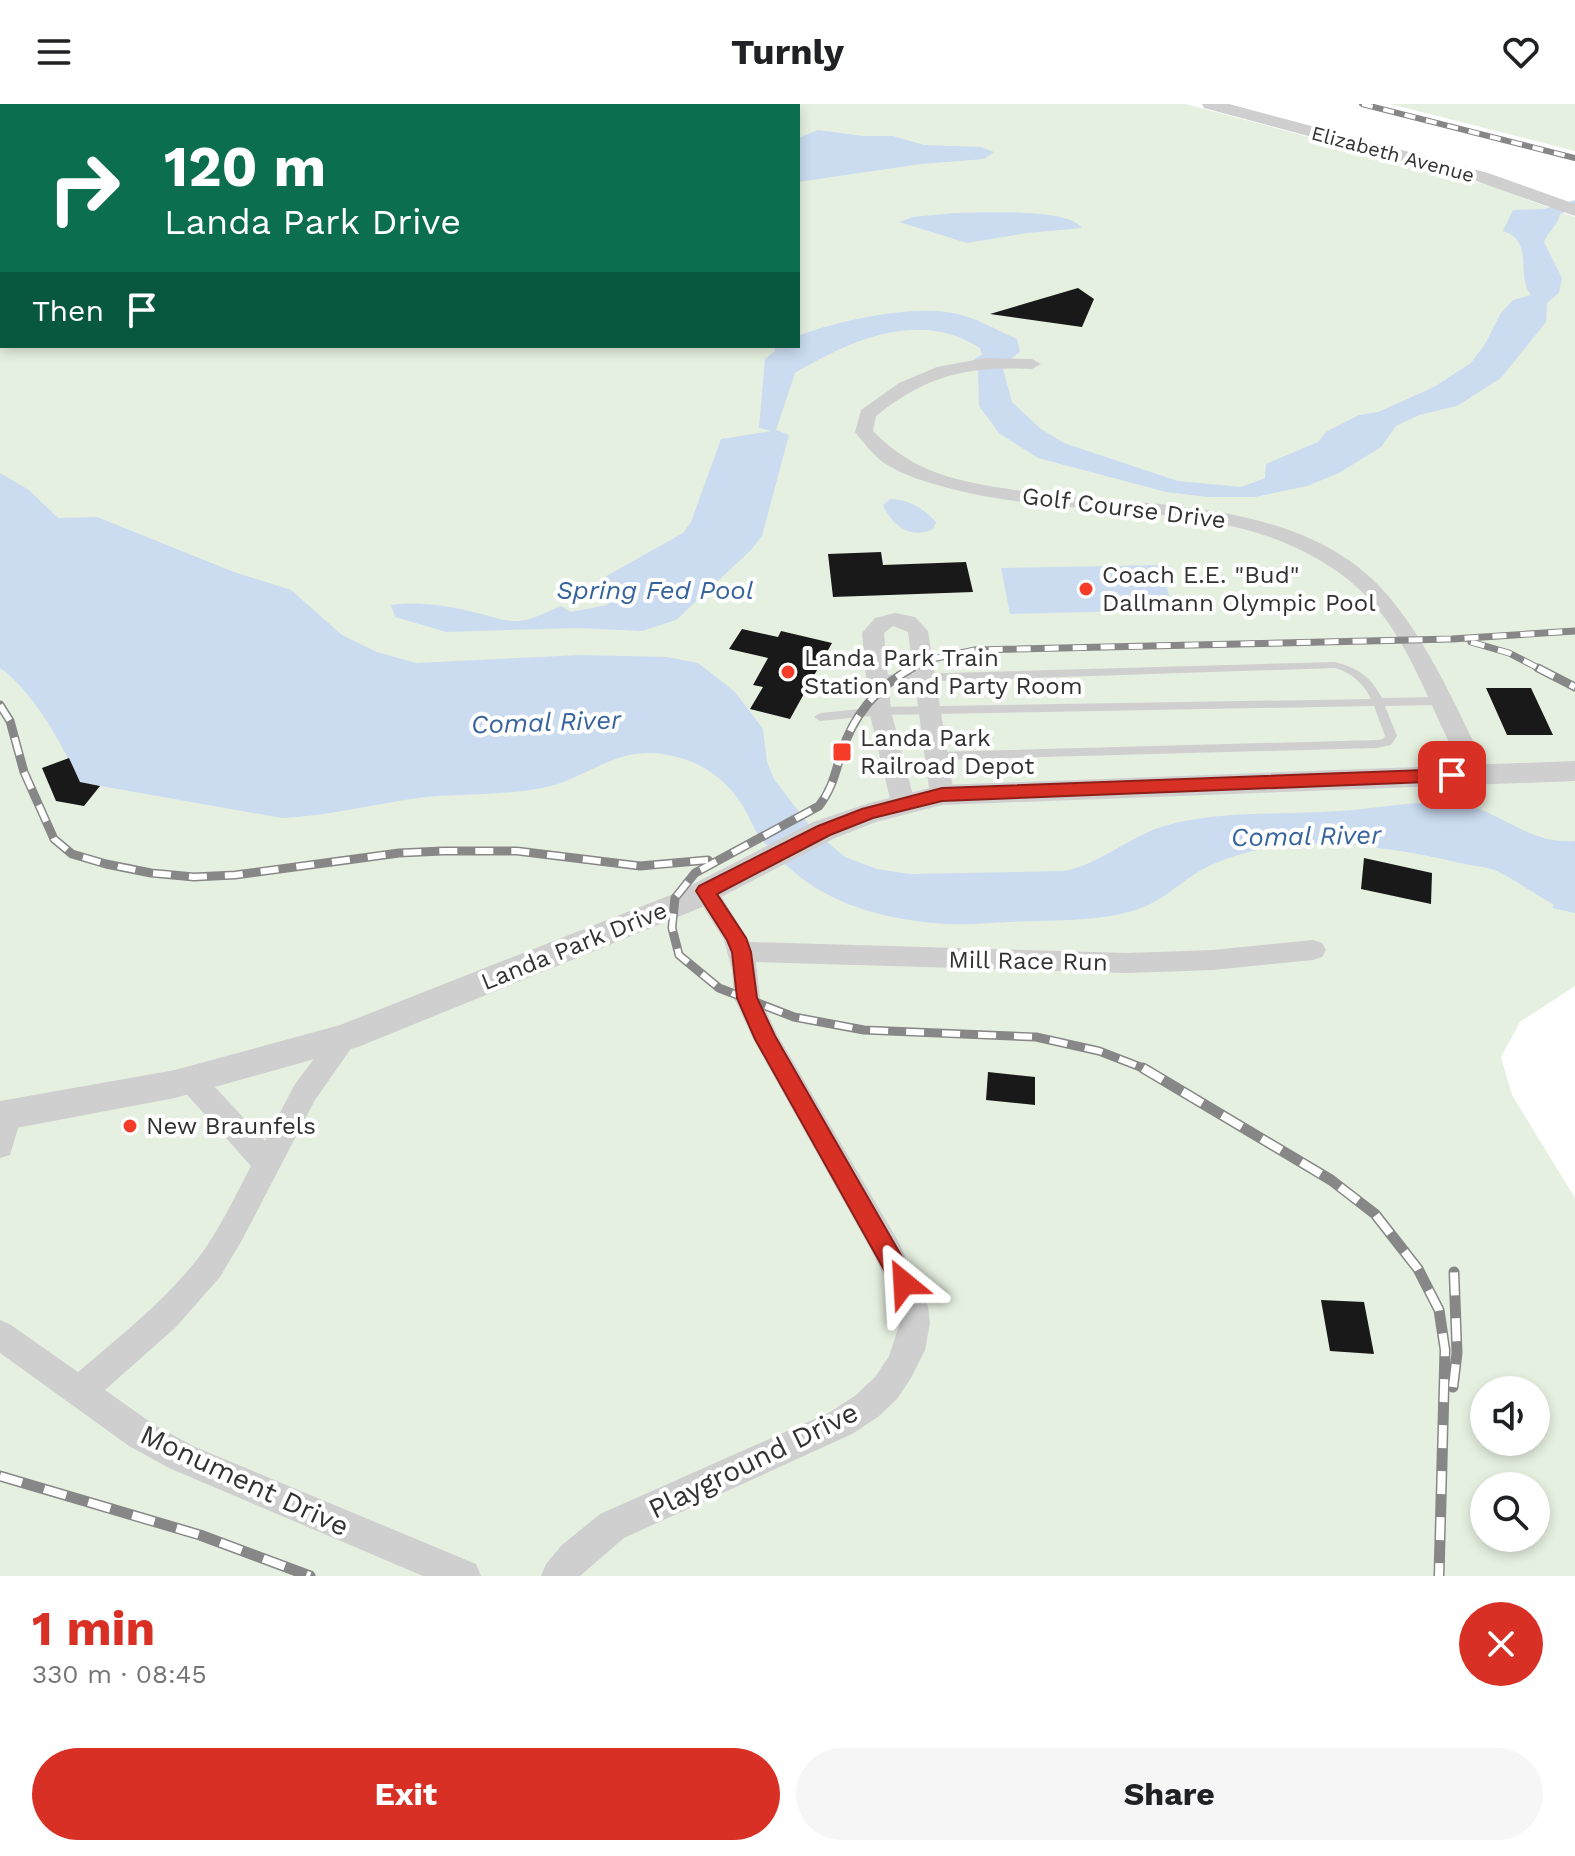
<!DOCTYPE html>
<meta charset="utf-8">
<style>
body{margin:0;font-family:"Work Sans",sans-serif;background:#f6f6f6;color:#202124;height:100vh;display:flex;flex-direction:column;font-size:30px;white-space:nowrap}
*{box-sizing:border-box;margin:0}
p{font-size:26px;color:#757577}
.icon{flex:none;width:44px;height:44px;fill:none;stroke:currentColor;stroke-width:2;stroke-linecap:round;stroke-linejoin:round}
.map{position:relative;height:1472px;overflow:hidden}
.sheet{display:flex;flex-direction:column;background:#fff;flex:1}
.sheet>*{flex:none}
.banner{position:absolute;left:0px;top:0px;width:800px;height:244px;box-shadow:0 4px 12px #0003;background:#0b6e4f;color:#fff;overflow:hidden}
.fabs{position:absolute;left:1470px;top:1272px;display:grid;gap:16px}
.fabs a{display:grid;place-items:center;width:80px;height:80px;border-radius:50%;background:#fff;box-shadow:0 4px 12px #0003;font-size:40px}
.pin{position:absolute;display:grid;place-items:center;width:68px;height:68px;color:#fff;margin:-34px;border-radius:16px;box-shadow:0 4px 12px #0006}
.me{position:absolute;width:88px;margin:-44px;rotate:333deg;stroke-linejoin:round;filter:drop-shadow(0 0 6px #0008)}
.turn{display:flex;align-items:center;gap:28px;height:168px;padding:0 32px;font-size:36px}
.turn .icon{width:104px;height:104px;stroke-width:2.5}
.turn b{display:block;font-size:56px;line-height:68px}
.then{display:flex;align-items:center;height:76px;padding:0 32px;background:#0003;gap:16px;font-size:30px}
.round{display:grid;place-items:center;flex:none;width:84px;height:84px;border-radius:42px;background:#f6f6f6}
.overview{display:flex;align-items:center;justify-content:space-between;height:136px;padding:0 32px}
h1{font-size:48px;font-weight:700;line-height:60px;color:#d93025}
.action{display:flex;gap:16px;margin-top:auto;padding:16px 32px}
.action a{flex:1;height:92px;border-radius:48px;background:#d93025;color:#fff;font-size:32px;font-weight:700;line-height:92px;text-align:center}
.action a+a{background:#f6f6f6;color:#202124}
header{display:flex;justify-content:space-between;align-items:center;height:104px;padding:0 32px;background:#fff;font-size:36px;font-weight:700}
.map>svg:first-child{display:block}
.green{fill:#e6f0e0;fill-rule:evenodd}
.water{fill:#cbdbf0}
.building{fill:#191919}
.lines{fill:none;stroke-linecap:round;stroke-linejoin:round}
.service{fill:#cfcfcf;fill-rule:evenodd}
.minor{fill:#cfcfcf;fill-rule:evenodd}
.tertiary{fill:#cfcfcf;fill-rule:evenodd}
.rail-far3-casing{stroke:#878787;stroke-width:6}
.rail-far2-casing{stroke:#878787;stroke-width:7}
.rail-far1-casing{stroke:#878787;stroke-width:9}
.rail-casing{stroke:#878787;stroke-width:11}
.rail-far3{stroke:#fff;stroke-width:4;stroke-dasharray:11;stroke-linecap:butt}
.rail-far2{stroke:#fff;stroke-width:5;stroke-dasharray:14;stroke-linecap:butt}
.rail-far1{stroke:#fff;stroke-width:6;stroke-dasharray:18;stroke-linecap:butt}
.rail{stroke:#fff;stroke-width:8;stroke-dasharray:23;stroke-linecap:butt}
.route{fill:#d93025;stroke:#8d1f18;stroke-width:2}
.poi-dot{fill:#f53c28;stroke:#fff;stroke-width:3}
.labels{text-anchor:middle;stroke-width:8;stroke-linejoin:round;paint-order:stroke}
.far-street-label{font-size:20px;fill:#323232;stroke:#fff}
.street-label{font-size:24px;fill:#323232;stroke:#fff}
.poi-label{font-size:24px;fill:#323232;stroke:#fff;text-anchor:start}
.water-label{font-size:26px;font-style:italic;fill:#37649e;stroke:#fff}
.near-street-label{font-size:28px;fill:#323232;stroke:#fff}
</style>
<header><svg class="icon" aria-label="menu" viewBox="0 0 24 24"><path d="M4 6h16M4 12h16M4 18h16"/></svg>Turnly<svg class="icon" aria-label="heart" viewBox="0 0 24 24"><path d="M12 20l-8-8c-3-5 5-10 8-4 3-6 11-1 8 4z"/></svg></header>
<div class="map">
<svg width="1575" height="1472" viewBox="0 0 1575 1472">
<rect width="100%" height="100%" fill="#fff"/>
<!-- green -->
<path class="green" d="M0,0H1186L1491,82L1575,113V882L1520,918L1501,953L1512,991L1575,1094V1472H0ZM2,2H798V242H2ZM1484,1286H1536V1338H1484ZM1484,1382H1536V1434H1484Z
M1390,0H1575V47Z"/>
<!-- water -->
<path class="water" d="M818,26L863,32H893L924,41L981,43L994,48L984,55L921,60L798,78V34Z
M1575,96V104L1560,110C1557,123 1548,127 1544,138L1562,174L1559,189L1547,199L1546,218L1501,274L1457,302L1419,311L1396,322L1381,343L1339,369L1307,382L1255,393H1208L1166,388L1038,354L999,329L979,302L978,267L974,255L982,251L980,244C919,205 851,236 795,269L776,326L789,331L762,432L751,446L676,516L642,527L578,524L446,528L395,513L391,501C420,497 448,502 477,509C492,512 503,518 520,517C534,515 547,508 561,502L571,508L607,501L611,489L603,474L683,429L691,418L721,335L772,327L759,324L765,255L775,247L774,242H798V232C837,217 911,201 953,209C975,213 996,226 1017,235L1020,248L1002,261L1012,298L1041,325L1064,339L1178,377L1241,383L1265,374L1266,360L1318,338L1326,328L1359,311L1378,308L1434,283L1471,259L1485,240L1501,209L1513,196L1531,191C1515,170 1535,137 1503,127L1513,106L1544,105Z
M954,109C981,109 1067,103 1082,124L1027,129L967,139L899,118L913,113Z
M0,369L29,386L58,414L97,413L234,468L291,486L342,531L377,548L416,559L581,551L667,553L698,559L735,588L763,625L767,658L774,675L812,725L845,753L877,765L909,770L1064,767C1101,760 1128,733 1164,722C1216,707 1268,711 1321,708C1360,707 1399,699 1437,698C1496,696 1520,741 1575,737V809L1552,804L1554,801C1535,791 1512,773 1494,766C1484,762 1472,762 1460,759C1383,741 1285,726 1209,762C1182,775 1163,799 1132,807C1101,816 1069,816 1037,817C1007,817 977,821 947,820C896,817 838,804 799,772C785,761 770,746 760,733C753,724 749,712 743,702C723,670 691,651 652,649C611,647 581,677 542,684C502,692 459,689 418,694C373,700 328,712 282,714L84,679L79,677C62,640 34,588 0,564Z
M890,395C908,395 924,405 936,418L933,425C910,436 892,421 883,401Z
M1159,461L1174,506L1010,510L1001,464Z"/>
<!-- building -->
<path class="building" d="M1078,184L1094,195L1082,223L990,210Z
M881,448L883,461L966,458L973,488L833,493L828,450Z
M742,525L778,533L781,527L832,539L790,615L750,605L763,583L753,581L768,554L729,545Z
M1486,584H1531L1553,631H1507Z
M69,654L80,678L100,682L84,702L56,697L42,664Z
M1364,754L1432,769L1431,800L1361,785Z
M988,968L1035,973V1001L986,996Z
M1321,1196L1364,1198L1374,1250L1330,1247Z"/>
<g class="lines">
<!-- service -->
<path class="service" d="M1335,558C1358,564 1371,573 1382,594L1440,593L1445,597L1440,601L1385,602L1397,632L1391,641L1377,644L935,656L929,652L935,648L1377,636L1383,635L1385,632L1374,602L880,611L820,617L814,613L820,609L880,603L1371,595C1363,579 1352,569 1335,564L877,579L872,575L877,571Z"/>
<!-- minor -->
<path class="minor" d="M985,254L1032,255L1041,260L1032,265C967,262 927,271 876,312L873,327C915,370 957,377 1015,386C1136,404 1303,389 1390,494C1432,545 1459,609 1488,668L1484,674H1468C1431,612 1413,535 1359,485C1326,454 1279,433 1235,423C1142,401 1045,409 952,385C929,379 904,372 884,359C874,352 863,338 855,328L861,306L899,279L937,263Z
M895,509L915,513L928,527L954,691L950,697H934L930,691L908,528L893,522L884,529L891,607L915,699L911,705L903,707L895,705L891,699L869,607L862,529L875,514Z
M705,778L714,781L750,838L1128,849L1213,846L1313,836L1322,839L1326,846L1322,853L1313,856L1213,866L1128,869L756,858L760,894L777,930L898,1137L928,1202L930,1219L925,1246L911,1274L897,1295L878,1313L852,1330L624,1434L580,1472H541L546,1460L562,1441L600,1410L830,1308L856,1291L875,1273L889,1252L900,1219L898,1202L876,1155L753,935L734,894L732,866L724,836L693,787L696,781Z
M346,922L355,925L359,933L315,996L242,1136L220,1173L176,1223L105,1286L153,1320L193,1342L476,1460L481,1472H423L169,1364L129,1342L0,1249V1216L11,1221L78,1268C120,1232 165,1197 199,1153C220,1125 235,1092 251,1062L181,984L177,976L181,968L191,965L201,968L265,1037L295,980L337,925Z
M8,999L18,1003L22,1011L10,1051L0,1054V1002Z"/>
<!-- tertiary -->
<path class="tertiary" d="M1202,0H1229L1488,69L1575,100V112L1476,77L1204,4Z
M1575,657V677L942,701L876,718L835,734L700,804L358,943L175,994L0,1027V997L175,966L340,921L678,788L813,718L869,699L942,681Z"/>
<defs>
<path id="rail-far3" d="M1362,0L1575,54"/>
<path id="rail-far2" d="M1471,538L1509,549L1542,566
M908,566L932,555L975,546L1452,535L1575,527"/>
<path id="rail-far1" d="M912,564C877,583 853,611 841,650C835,670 832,685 819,702L695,769L675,794L672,824L679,851L719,884L794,913L864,926L1036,933L1099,947L1148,966
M1538,564L1575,583
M0,601L10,617L24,668L54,735L72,750L106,760L151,769L194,773L235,771L399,749L443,747H517L640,762L708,756"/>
<path id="rail" d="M1143,964L1331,1076L1375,1110L1418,1165L1439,1206L1445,1246L1439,1472
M1453,1283L1457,1249L1454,1168
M0,1372L200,1431L310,1472"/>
</defs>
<!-- rail-far3 casing -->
<use href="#rail-far3" class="rail-far3-casing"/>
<!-- rail-far2 casing -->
<use href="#rail-far2" class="rail-far2-casing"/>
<!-- rail-far1 casing -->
<use href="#rail-far1" class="rail-far1-casing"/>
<!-- rail casing -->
<use href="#rail" class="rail-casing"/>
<!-- rail-far3 -->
<use href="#rail-far3" class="rail-far3"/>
<!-- rail-far2 -->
<use href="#rail-far2" class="rail-far2"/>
<!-- rail-far1 -->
<use href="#rail-far1" class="rail-far1"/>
<!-- rail -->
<use href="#rail" class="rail"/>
</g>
<!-- route -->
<path class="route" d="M1452,665L1460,671L1452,677L942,697L873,714L830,731L717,790L746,834L751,848L757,894L775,932L913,1172L916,1179L913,1187L904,1190L896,1187L755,935L737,894L732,848L727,836L696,787L699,782L818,722L862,705L942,684Z"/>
<!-- markers -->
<g class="poi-dot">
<circle cx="1086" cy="485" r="8"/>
<circle cx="788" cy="568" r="8"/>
<rect x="832" y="638" width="20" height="20" rx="4"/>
<circle cx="130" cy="1022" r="8"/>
</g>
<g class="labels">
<!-- far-street labels -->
<g class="far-street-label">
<text transform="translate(1393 50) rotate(15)" y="7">Elizabeth Avenue</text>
</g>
<!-- street labels -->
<g class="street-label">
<text transform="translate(1124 404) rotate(7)" y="8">Golf Course Drive</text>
<text transform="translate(574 842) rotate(-22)" y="8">Landa Park Drive</text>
<text transform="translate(1028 857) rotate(1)" y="8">Mill Race Run</text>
</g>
<!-- poi labels -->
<g class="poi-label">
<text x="1102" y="479">Coach E.E. "Bud"<tspan x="1102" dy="28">Dallmann Olympic Pool</tspan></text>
<text x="804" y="562">Landa Park Train<tspan x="804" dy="28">Station and Party Room</tspan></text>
<text x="860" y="642">Landa Park<tspan x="860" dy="28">Railroad Depot</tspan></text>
<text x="146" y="1030">New Braunfels</text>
</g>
<!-- water labels -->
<g class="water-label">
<text x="655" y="495">Spring Fed Pool</text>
<text transform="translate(546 618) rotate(-2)" y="9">Comal River</text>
<text transform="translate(1306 732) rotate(-1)" y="9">Comal River</text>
</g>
<!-- near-street labels -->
<g class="near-street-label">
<text transform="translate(753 1356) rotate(-26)" y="10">Playground Drive</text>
<text transform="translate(245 1376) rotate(25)" y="10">Monument Drive</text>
</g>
</g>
</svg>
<div class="fabs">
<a><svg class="icon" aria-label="sound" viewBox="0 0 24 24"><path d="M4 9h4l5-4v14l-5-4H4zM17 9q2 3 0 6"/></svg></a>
<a><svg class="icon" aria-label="search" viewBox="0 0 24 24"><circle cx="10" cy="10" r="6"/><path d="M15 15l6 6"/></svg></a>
</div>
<div class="pin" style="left:1452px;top:671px;background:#d93025"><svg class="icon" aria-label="arrive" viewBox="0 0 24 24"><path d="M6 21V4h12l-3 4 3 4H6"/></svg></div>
<svg class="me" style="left:904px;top:1179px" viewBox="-20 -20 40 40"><path d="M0-17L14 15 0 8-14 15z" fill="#d93025" stroke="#fff" stroke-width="4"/></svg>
<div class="banner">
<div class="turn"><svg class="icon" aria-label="right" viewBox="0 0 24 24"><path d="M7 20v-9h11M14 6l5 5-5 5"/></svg><div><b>120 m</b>Landa Park Drive</div></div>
<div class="then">Then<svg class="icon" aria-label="arrive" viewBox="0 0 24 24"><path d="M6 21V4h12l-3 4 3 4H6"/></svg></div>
</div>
</div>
<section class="sheet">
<div class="overview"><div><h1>1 min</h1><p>330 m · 08:45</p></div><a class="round" style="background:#d93025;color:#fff"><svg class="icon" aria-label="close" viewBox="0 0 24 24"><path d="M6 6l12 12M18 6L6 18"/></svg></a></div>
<div class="action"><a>Exit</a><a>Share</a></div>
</section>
